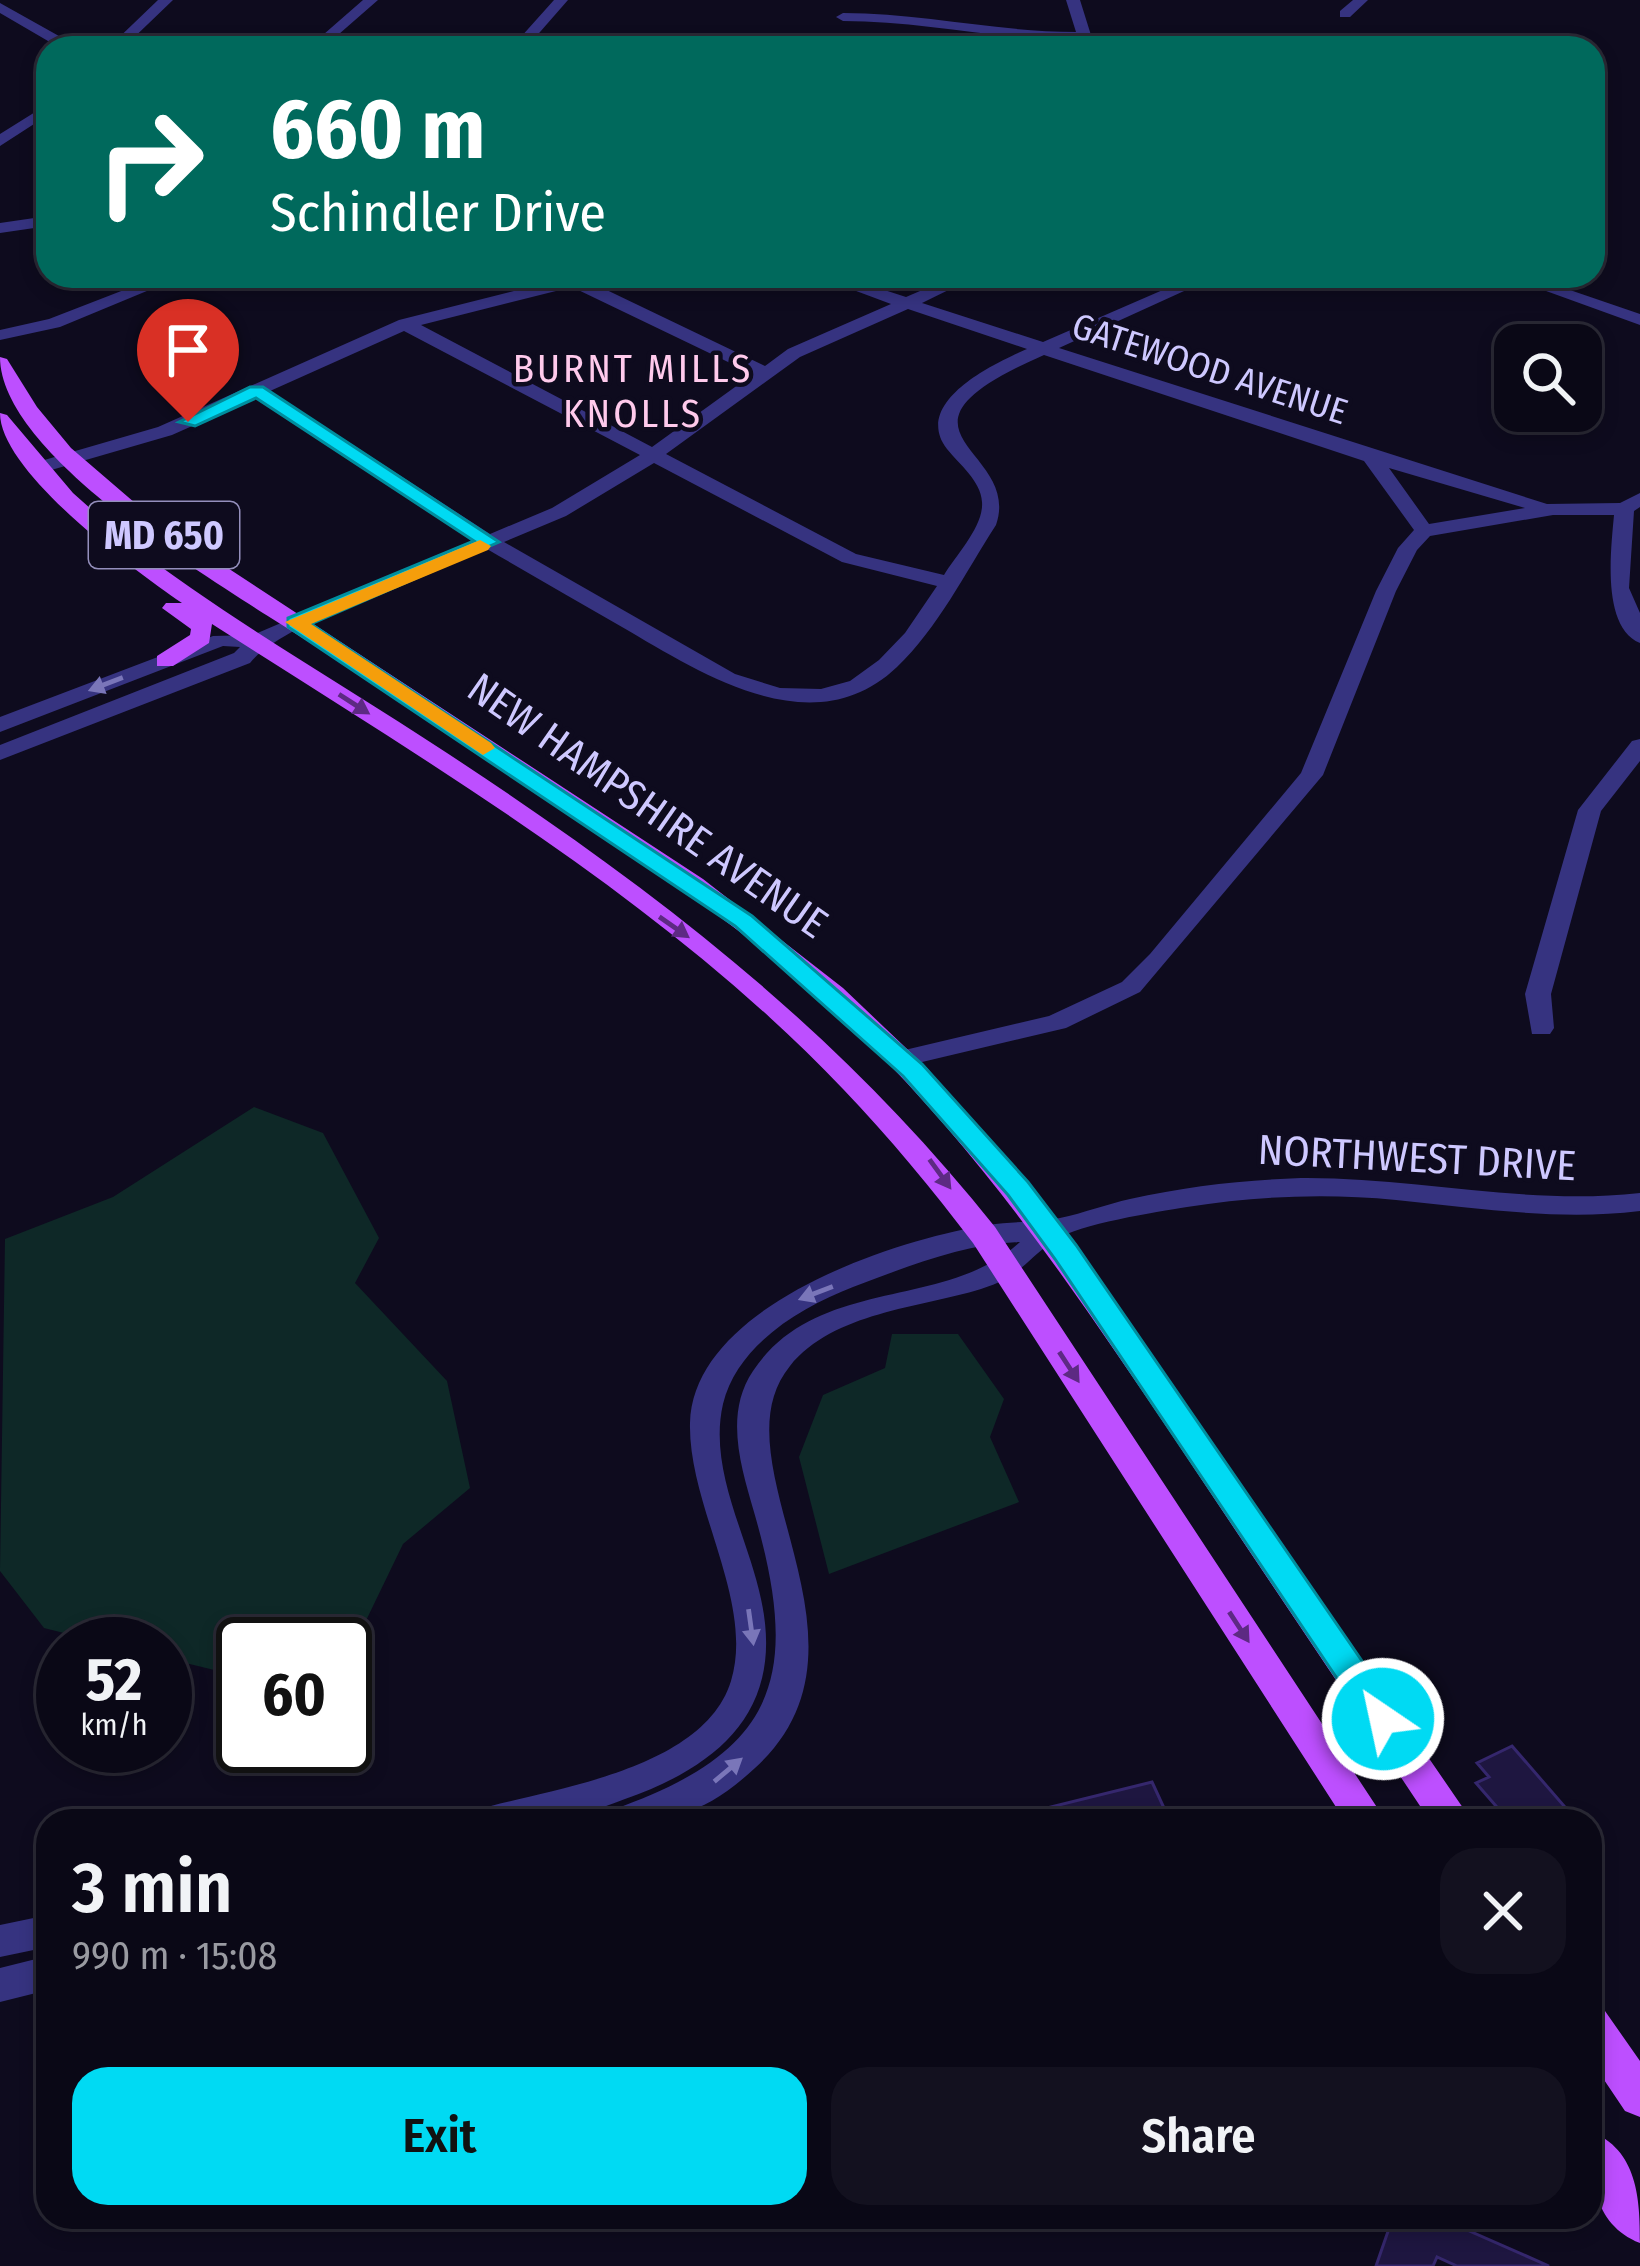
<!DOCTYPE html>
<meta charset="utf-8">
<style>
body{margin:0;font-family:"Fira Sans Condensed",sans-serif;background:#13111f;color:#f1f3f6;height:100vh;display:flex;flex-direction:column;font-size:45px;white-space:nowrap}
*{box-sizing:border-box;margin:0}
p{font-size:39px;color:#999aa1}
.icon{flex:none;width:66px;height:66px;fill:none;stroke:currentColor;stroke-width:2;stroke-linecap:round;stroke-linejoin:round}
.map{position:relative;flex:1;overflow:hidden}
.panel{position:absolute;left:36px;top:1809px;width:1566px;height:420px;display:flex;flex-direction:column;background:#0a0816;border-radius:36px;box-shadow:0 6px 18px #0003,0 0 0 3px #2a2935}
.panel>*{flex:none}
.top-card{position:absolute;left:36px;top:36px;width:1569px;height:252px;border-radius:36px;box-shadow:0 6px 18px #0003,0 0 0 3px #2a2935;background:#00695c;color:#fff;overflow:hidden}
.tools{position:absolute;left:1494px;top:324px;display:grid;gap:24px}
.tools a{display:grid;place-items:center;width:108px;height:108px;border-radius:24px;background:#0a0816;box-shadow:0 6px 18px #0003,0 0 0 3px #2a2935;font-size:60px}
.speed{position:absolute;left:36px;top:1617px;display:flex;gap:24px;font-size:60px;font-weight:700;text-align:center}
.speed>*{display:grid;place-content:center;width:156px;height:156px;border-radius:50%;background:#0a0816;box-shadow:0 6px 18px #0003,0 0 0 3px #2a2935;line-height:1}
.speed small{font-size:30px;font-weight:400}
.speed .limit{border:6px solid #111;border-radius:18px;background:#fff;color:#111}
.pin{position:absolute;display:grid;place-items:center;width:102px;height:102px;color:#fff;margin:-123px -51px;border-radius:50% 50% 50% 0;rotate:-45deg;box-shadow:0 0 12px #0007}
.pin .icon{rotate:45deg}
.me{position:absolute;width:132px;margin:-66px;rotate:326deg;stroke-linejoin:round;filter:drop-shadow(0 0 9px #0008)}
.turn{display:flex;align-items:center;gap:42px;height:252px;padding:0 36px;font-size:54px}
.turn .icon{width:156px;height:156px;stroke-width:2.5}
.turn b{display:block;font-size:84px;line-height:102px}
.round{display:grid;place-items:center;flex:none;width:126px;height:126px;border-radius:36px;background:#13111f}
.summary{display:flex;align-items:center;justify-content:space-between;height:204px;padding:0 36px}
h1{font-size:72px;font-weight:600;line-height:90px}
.action{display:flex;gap:24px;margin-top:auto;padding:24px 36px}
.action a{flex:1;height:138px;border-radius:36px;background:#00daf3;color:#111;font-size:48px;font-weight:600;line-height:138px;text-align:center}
.action a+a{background:#13111f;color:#f1f3f6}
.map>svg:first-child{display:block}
.green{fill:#0e2827}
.building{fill:#1e1640;stroke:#35276d;stroke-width:3}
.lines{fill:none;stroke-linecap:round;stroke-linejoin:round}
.minor{fill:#363380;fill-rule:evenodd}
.major{fill:#bd4fff;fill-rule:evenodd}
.oneway{fill:#7a76b9}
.oneway2{fill:#5d2a83}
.route{fill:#00daf3;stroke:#008e9e;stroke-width:3}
.slow{fill:#f59e0b}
.labels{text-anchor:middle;stroke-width:9;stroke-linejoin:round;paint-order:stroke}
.far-street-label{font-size:36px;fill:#cec8ff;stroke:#0e0b1e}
.far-neighbourhood-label{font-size:39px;letter-spacing:3px;fill:#ffcaec;stroke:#0e0b1e}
.shield{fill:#0e0b1e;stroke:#948fbc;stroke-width:3}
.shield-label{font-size:39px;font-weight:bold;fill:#cec8ff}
.street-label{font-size:42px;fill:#cec8ff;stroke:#0e0b1e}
</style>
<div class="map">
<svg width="1640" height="2266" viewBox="0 0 1640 2266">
<rect width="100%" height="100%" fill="#0e0b1e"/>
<!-- green -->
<path class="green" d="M254,1107L323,1133L379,1238L355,1283L447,1381L470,1488L403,1544L345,1664V1644H243V1677L165,1658V1644H108L44,1628L0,1571L5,1239L113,1197Z
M892,1334H958L1004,1399L990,1437L1019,1502L829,1574L799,1457L823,1395L885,1368Z"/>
<!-- building -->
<path class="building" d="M1512,1746L1571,1814L1558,1821H1509L1476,1783L1489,1777L1477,1763Z
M1152,1782L1170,1821H1019L1018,1815Z
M1393,2217H1451L1449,2222L1549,2266H1457L1437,2257L1433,2266H1376Z"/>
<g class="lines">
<!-- minor -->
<path class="minor" d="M158,0H173L123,48H108Z
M363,0H378L323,48H308Z
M554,0H568L526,48H511Z
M1066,0H1080L1095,48H1081L1079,40C999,40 922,21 843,21L836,17L843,13C922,13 997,32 1076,32Z
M1353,0H1368L1350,17H1340V11Z
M0,3L75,45L77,48H60L0,13Z
M48,104V115L0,146V134Z
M48,216V226L0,233V223Z
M160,276H183L60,327L0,340V330L49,319Z
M573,276H603L590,282L765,366L788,349L891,304L816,276H841L906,297L955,276H977L922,303L1043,342L1195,276H1217L1059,348L1547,504L1620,503L1640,493V507L1634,511L1629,588L1640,613V643C1601,627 1611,549 1614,515H1553L1430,536L1417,550L1396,591L1323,775L1140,992L1066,1028L901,1067L888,1059L892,1053L1049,1016L1122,982L1150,954L1301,773L1376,591L1398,548L1414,530L1364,461L1044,355C866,433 1023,447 996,525C965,573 938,628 897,667C813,747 701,673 622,627C577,601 532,575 487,549C433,572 282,623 250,663L0,760V745L234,653L240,647L223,646L0,732V717L213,636L253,635L473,541L255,398L172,435L41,473L34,471V463L158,427L399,320ZM572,287L753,374L652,447L421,325ZM908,309L1027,349C995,363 911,402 947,449C959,464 981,481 982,502C984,526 956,555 944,575L856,554L666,454L800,357ZM404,331L640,455L552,508L490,534L270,391ZM654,463L842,562L937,586L905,633L879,660L850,681L821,689L780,688L735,674L504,542L566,516ZM1389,468L1525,508L1429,524Z
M1505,276H1529L1640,314V325Z
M1640,739V761L1601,811L1551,994L1554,1028L1550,1034H1532L1525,994L1578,810L1632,741Z
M1301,1178C1415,1177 1526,1206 1640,1193V1211C1557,1221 1478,1208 1396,1200C1326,1193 1256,1196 1187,1207C1156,1212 1079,1224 1055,1240C1024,1261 1022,1276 981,1289C919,1308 834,1312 790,1366C711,1463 893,1642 755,1768C704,1815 673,1821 606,1821L612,1810C777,1752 802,1678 754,1512C741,1467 724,1414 753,1371C817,1275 946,1311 1020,1242C963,1244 906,1267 853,1287C801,1307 737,1345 723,1404C708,1470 748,1536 761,1599C785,1708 722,1765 625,1799C601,1808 572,1819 546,1821C522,1823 497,1821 473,1821L479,1810L491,1806C564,1787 705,1766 731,1681C755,1602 688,1506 690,1423C693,1306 893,1240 988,1225C1012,1221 1036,1223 1060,1218C1084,1213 1107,1204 1130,1199C1187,1186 1244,1180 1301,1178Z
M48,1915V1947L0,1957V1925Z
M48,1956V1990L0,2002V1968Z"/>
<!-- major -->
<path class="major" d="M0,357L7,359L37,407L71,448L156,521L703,879L843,988L927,1068L1076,1244L1472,1821H1430C1345,1693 1259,1566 1174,1438C1080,1299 988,1161 867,1042C773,948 662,874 552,800C459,738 366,677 271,618C198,571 0,451 0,357Z
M0,413L7,415L73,493L128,542C229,620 341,683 447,753C657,891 838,1030 995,1227L1386,1821H1345L973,1243C932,1189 890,1138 843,1089C663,900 430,764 212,624L209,643L173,666H157V656L190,635L191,629L162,608L166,603H182C134,570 0,472 0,413Z
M1590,2005L1605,2011L1640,2061V2117L1625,2111L1590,2059Z
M1590,2131C1638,2150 1640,2199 1640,2243C1592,2224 1590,2175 1590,2131Z"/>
</g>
<!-- one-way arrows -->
<defs><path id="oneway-solid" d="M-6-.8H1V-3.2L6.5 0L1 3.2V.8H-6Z" transform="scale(3)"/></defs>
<g class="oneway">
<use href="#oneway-solid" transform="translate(106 684) rotate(159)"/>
<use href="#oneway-solid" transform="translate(816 1293) rotate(159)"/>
<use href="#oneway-solid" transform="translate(751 1627) rotate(82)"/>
<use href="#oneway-solid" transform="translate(728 1770) rotate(-40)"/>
</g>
<g class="oneway2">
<use href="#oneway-solid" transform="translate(354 704) rotate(33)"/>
<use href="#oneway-solid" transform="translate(674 927) rotate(35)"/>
<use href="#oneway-solid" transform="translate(940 1174) rotate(54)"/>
<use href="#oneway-solid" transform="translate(1069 1367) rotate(57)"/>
<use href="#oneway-solid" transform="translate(1239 1627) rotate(57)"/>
</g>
<!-- route -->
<path class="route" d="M250,387H263L499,542L311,624L752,916L922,1064L1028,1182L1076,1245L1395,1709L1400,1719L1395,1729H1371L1055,1259L1008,1195L903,1076L735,926L288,627V618L474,541L256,398L195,426L179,422Z"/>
<!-- slow -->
<path class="slow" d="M480,540L491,546L488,550L311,624L491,743L495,748L483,755L285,622Z"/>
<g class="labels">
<!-- far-street labels -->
<g class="far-street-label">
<text transform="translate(1210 368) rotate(18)" y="13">GATEWOOD AVENUE</text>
</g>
<!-- far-neighbourhood labels -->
<g class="far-neighbourhood-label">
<text x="633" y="382">BURNT MILLS<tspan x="633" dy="45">KNOLLS</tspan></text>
</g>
<!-- shield labels -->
<rect class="shield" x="89" y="502" width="150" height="66" rx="9"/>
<g class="shield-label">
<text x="164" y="549">MD 650</text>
</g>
<!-- street labels -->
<g class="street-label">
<text transform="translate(648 805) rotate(35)" y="15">NEW HAMPSHIRE AVENUE</text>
<text transform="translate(1417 1157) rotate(3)" y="15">NORTHWEST DRIVE</text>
</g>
</g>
</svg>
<div class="tools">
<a><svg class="icon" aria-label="search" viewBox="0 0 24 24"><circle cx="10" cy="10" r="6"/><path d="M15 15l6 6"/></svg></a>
</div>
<div class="speed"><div>52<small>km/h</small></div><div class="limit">60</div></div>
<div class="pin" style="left:188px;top:422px;background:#d93025"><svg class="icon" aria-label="arrive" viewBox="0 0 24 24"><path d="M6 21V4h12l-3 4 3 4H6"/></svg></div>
<svg class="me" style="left:1383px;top:1719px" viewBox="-20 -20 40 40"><circle r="17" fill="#00daf3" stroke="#fff" stroke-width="3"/><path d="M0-11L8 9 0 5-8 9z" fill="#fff"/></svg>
<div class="top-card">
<div class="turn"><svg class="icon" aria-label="right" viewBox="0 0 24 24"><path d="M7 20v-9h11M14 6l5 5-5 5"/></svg><div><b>660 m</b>Schindler Drive</div></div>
</div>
<section class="panel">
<div class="summary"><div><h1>3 min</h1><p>990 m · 15:08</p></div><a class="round"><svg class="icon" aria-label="close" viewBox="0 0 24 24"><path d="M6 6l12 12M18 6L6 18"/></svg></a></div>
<div class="action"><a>Exit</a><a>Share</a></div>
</section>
</div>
